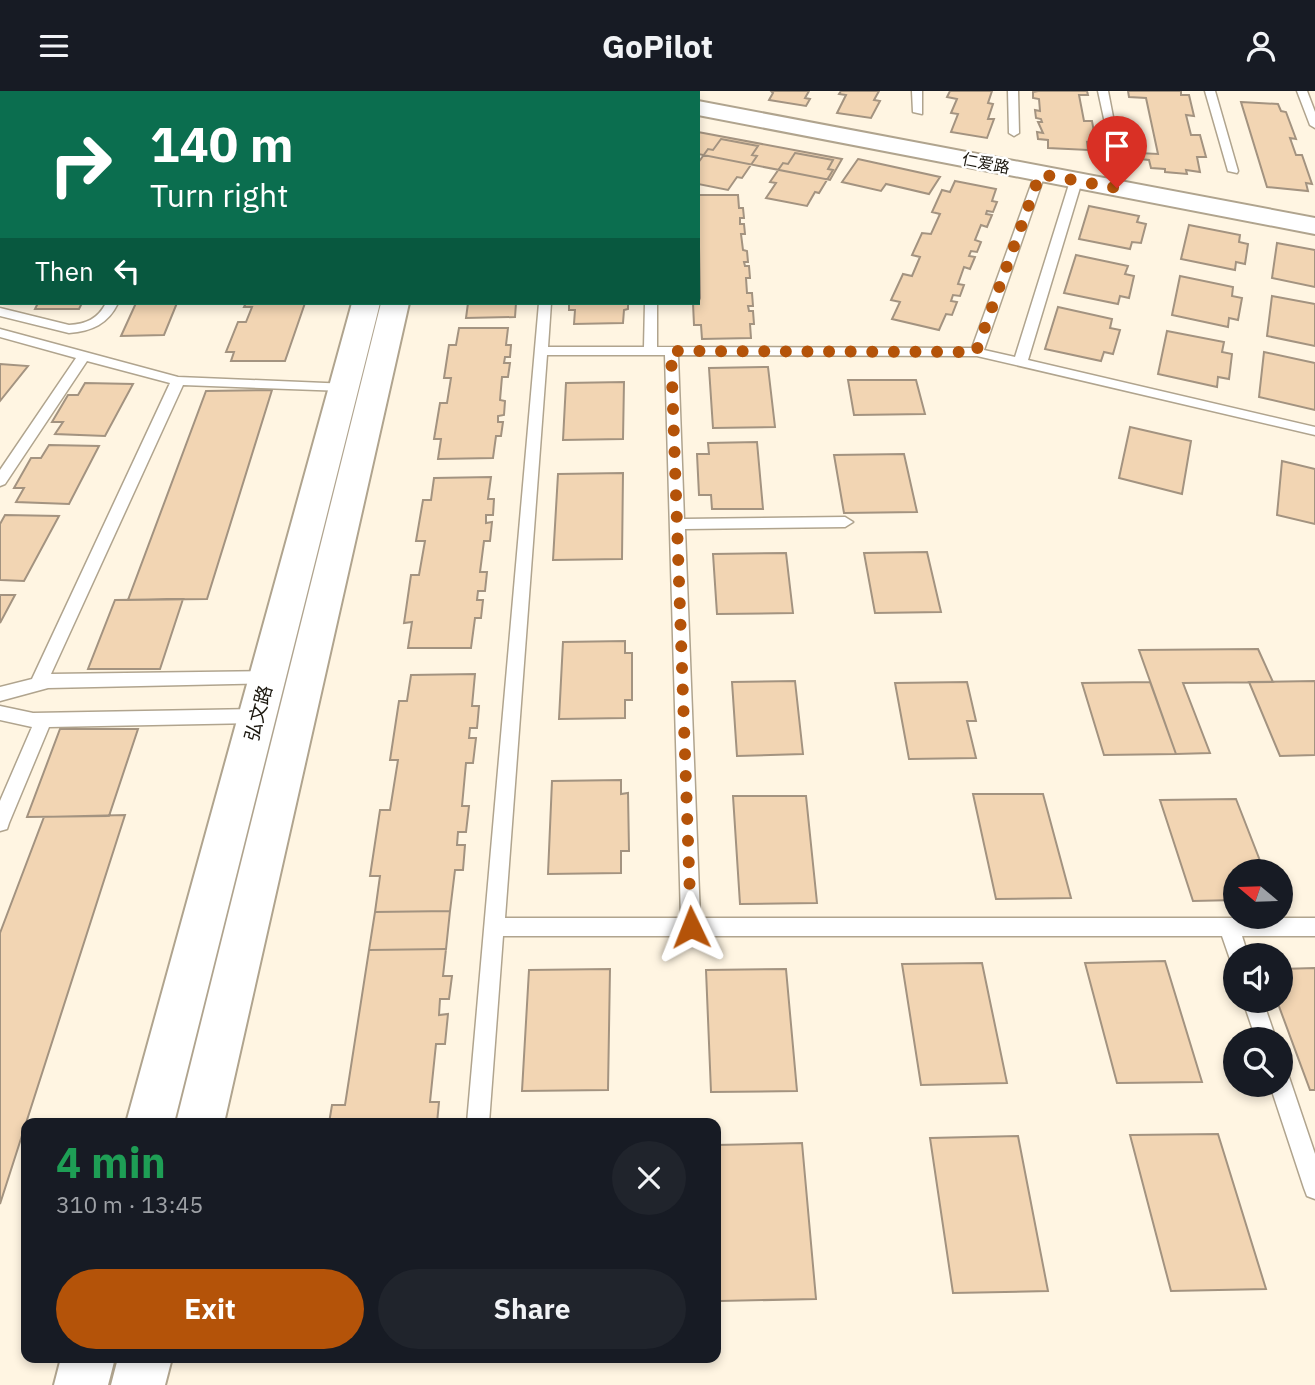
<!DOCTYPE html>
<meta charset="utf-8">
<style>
body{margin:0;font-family:"IBM Plex Sans","Noto Sans SC",sans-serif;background:#20242c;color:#f1f3f6;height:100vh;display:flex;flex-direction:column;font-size:26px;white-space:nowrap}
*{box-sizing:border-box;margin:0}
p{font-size:23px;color:#9ea1a6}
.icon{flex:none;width:38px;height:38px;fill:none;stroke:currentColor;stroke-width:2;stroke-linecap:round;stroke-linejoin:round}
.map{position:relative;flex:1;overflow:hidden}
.sheet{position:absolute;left:21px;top:1027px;width:700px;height:245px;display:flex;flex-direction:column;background:#171b24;border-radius:14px;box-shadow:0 4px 10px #0003}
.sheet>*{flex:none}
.top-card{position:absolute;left:0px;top:0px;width:700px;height:214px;box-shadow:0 4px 10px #0003;background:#0b6e4f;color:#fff;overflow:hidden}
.needle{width:46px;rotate:289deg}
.tools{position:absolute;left:1223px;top:768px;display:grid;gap:14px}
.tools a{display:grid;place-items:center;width:70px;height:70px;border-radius:50%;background:#171b24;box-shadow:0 4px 10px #0003;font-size:35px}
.pin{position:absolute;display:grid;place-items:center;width:60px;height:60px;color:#fff;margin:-72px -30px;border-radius:50% 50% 50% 0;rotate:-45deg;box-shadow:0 0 7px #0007}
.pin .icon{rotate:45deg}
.me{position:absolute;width:77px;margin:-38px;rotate:358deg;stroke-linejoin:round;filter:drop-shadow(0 0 5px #0008)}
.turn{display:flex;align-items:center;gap:24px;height:147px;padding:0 35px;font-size:32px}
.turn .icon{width:91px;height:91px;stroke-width:2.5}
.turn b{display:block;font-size:49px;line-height:60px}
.then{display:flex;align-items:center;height:66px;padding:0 35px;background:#0003;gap:14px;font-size:26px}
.round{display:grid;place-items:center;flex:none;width:74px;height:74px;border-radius:37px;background:#20242c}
.summary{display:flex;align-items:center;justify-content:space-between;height:119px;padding:0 35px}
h1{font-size:42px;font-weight:700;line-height:52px;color:#1e9e55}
.action{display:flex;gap:14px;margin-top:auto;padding:14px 35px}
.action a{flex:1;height:80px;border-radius:42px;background:#b45309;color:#fff;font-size:28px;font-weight:700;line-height:80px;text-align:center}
.action a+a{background:#20242c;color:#f1f3f6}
header{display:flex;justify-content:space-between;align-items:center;height:91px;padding:0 35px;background:#171b24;font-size:32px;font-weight:700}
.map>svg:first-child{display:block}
.building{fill:#f2d5b3;stroke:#a39380;stroke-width:2}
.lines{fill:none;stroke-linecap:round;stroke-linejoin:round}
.service-casing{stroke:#b0a48e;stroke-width:3}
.tertiary-casing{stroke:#b0a48e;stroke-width:4}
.service{fill:#fff;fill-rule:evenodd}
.tertiary{fill:#fff;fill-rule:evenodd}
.route{stroke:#b45309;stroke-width:12;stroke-dasharray:0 21.6}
.labels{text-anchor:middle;stroke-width:5;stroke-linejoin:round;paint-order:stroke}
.far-street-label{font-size:16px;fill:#1c180f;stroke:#fff}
.street-label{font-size:19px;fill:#1c180f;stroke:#fff}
</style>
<header><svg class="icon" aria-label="menu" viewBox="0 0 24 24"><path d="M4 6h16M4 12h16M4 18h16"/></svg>GoPilot<svg class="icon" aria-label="person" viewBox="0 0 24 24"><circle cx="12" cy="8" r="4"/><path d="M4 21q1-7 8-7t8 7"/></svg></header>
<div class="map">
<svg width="1315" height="1294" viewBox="0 0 1315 1294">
<rect width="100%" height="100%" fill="#fff5e2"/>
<!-- building -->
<path class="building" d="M771,0H809L805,7L810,8L806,15L769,9L773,2Z
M841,0H879L874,9L880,10L871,27L837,22L846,4L839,3Z
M950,0H992L988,12L993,13L988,28H994L987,47L951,41L958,23L951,22L957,8L947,6Z
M1038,0H1087L1088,4H1079L1084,30H1092L1096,52L1087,51L1088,59L1048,57V49L1038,48L1037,41L1043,42L1038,31H1042L1041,28L1036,27L1035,19L1040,20L1039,8L1033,7V1Z
M1128,0H1181V4H1189L1194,25L1186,24L1191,44H1200L1206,66H1197L1200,81L1186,79L1187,83L1165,81V78L1151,77L1149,69L1140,68L1139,62L1158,63L1146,7L1129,6Z
M1241,11L1278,13L1281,20L1286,21L1296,48L1290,47L1296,64H1302L1312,93L1306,92L1308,100L1267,96Z
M698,41L842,68L830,89L698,63Z
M721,48L758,55L752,64L757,65L742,87L737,86L728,99L698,93V72L708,58L713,59Z
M795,62L833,69L828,78L833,79L819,102L815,101L807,115L766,107L776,92L770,91L783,72L788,73Z
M858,68L940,86L929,103L886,93L881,100L842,91Z
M955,90L996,98L992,110L997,111L993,121L987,120L986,123L992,124L987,136L981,134L975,149L981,151L977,161L971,160L969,165L975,166L970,178L964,176L958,193L964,194L960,205L953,204L951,210L957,211L952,224L946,223L939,239L892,228L900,211L891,209L903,183L912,185L920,166L912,164L922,142L931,143L940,123L932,121L942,99L950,101Z
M698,104H738L739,117H743L744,127H740V133H744L745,143H741L743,159L747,160L748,171H744L745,175H749L750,187H746L747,202H752L753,215H748L749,220H753L754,233H750L751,247L702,248L701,234H694L693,212H698L700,207Z
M1089,115L1139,125L1137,131L1146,133L1141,152L1132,151L1130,158L1079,148Z
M1189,134L1240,144L1239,151L1248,153L1245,173L1236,171L1235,179L1181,168Z
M1277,152L1315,159V196L1272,187Z
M1076,164L1128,175L1125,183L1134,185L1129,207L1120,205L1118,213L1064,202Z
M1180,185L1233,196L1232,205L1242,207L1238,229L1229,227L1228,236L1172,224Z
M1272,205L1315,213V255L1267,245Z
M38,212H82L79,218H35Z
M136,212H177L164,244L121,245Z
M246,212H305L285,270H231L234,261H226L238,231H246L252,216H244Z
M468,212H516L515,226L466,227Z
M569,212H628V218L624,219L623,232L574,233L575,219H569Z
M1058,216L1112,228L1110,237L1120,239L1113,263L1104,261L1101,270L1045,258Z
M459,237H508L506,254H511L510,266H505L504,272H510L508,286H502L500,309L505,310L504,324L498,325V331H503L501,345H496L493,367L438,368L441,348H434L440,312H447L451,287H444L449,254H456Z
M1167,240L1224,251L1222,261L1232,263L1229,288L1218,286L1217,296L1158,283Z
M1264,261L1315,272V319L1259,306Z
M0,273L28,275L0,310Z
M768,276L775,336L713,337L709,277Z
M848,289H916L925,323L854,324Z
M624,291L623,348L563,349L566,292Z
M85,292L133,293L105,345L55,343L63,331H52L68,304H78Z
M272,299L207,508L128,509L206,300Z
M1130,336L1191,350L1182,403L1119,387Z
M757,351L763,418H712L711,404H699L697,363H709L708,352Z
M49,354L99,355L69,413L16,411L24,397H14L31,367H41Z
M904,363L917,421L844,422L834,364Z
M1282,370L1315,378V433L1277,424Z
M623,382L622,468L553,469L558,383Z
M491,386L488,408H494L493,424H486V432L492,431L490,450H484L480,481H487L485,500H478L477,509H483L481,527H475L471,557H408L412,531L404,532L411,484H419L425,450H416L423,409H431L434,387Z
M5,424L59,425L24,490L0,489V433Z
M927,461L941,521L875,522L864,462Z
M786,462L793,522L717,523L713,463Z
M0,504H15L0,532Z
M183,508L160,578H88L115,509Z
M625,550V562H632V609H625V627L559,628L563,551Z
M1258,558L1273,591L1183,592L1210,662L1176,663L1139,559Z
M475,583L472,615H479L477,637H470L469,647H476L473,672H466L462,715H469L466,741H458L457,754H465L463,779H455L450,820L375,821L380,785H370L380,719H390L398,669H390L399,610H407L411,584Z
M795,590L803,663L737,665L732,591Z
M1315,590V664L1280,665L1249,591Z
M967,591L976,630H967L976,667L909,668L895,592Z
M1150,591L1176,663L1104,664L1082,592Z
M60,638H138L109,725L27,726Z
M621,689V703L628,702L629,760H621V782L548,783L552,690Z
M973,703H1043L1071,807L996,808Z
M733,705H806L817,812L740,813Z
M1236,708L1264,780H1236V809L1193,810L1160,709Z
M125,724L0,1113V842L44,726Z
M450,820L446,858L369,859L375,821Z
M446,858L443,885H452L449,908H440L439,924L448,923L445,953H436L430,1011H439L437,1032H329L332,1014H345L369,859Z
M1165,870L1202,991L1117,992L1085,872Z
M982,872L1007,992L921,994L902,873Z
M1315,877V999H1310L1277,910H1281V878Z
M610,878L608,999L522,1000L529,879Z
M786,878L797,1000L711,1001L706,879Z
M1218,1043L1266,1198L1171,1200L1130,1044Z
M1018,1045L1048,1200L953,1202L930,1047Z
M802,1052L816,1208L720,1210L716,1054Z"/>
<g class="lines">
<defs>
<path id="service" d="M81,0H93L80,2Z
M239,0H250L251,2H240Z
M912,0H922V23L913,21Z
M1008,0H1018L1019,42L1014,45L1009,42Z
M1098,0H1108L1119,57L1110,55Z
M1205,0H1215L1238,80L1237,82L1228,80Z
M1297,0H1307L1315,21V37L1310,34Z
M0,55H2L0,62Z
M1040,80L1045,83L984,259L1015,266L1070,90L1080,88L1082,90L1028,269L1315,336V344L977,265L678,264L684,428L845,426L853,431L845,436L685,438L700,827H1315V845H1242L1248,864H1236V872L1231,871L1222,845H503L489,1032H467L539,212H551L548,256H644L645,212H657V256L972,257L1035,83ZM547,264H665L681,827H505Z
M0,99H2V105H0Z
M106,212H118C108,233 92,240 69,242L0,225V217L69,234C86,233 98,228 106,212Z
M0,238L178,286L349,293V299L344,300L183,294L51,583L267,580L273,582L275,587L273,592L48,597L0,610V596L32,588L170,292L87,270L5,393L0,395V379L76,267L0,246Z
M0,615L33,622L257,618L263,620L266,625L263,630L257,632L49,636L9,732L7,738L0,740V710L32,636L0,629Z
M1243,910H1263L1276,948H1256Z
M1281,983L1289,986L1315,1063V1108L1307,1105L1304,1097L1270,994H1281Z"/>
<path id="tertiary" d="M411,0H433V2H411Z
M597,0H627L628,2H598Z
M698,10L1315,127V143L698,24Z
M352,212H380L174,1032H126Z
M381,212H409L224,1032H176Z
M61,1267H115L108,1294H54Z
M118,1267H172L165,1294H111Z"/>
</defs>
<!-- service casing -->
<use href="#service" class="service-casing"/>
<!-- tertiary casing -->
<use href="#tertiary" class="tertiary-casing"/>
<!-- service -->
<use href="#service" class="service"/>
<!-- tertiary -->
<use href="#tertiary" class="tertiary"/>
</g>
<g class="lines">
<!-- route -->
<path class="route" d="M691,836L671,260L976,261L1040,83L1117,97"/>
</g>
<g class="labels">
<!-- far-street labels -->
<g class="far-street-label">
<text transform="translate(986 72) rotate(11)" y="6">仁爱路</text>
</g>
<!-- street labels -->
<g class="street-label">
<text transform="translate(258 622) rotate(-75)" y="7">弘文路</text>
</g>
</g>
</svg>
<div class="tools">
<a><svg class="needle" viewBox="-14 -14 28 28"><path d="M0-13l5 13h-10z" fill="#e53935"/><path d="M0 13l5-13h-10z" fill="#9ea1a6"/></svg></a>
<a><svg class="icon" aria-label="sound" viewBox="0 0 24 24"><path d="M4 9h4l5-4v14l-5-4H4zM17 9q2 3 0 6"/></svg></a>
<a><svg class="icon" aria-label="search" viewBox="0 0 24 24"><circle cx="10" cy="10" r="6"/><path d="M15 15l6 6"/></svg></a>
</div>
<div class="pin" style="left:1117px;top:97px;background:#d93025"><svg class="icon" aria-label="arrive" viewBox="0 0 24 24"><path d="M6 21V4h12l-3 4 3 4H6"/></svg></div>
<svg class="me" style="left:691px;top:836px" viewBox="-20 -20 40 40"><path d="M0-17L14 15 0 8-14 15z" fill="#b45309" stroke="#fff" stroke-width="4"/></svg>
<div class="top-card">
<div class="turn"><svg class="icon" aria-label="right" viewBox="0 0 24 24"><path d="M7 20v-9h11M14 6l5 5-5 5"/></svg><div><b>140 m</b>Turn right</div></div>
<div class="then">Then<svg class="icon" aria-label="left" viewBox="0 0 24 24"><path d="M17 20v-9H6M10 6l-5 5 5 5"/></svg></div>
</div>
<section class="sheet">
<div class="summary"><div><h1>4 min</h1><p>310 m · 13:45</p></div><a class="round"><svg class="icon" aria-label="close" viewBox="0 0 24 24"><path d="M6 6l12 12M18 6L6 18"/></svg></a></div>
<div class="action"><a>Exit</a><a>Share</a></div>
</section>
</div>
